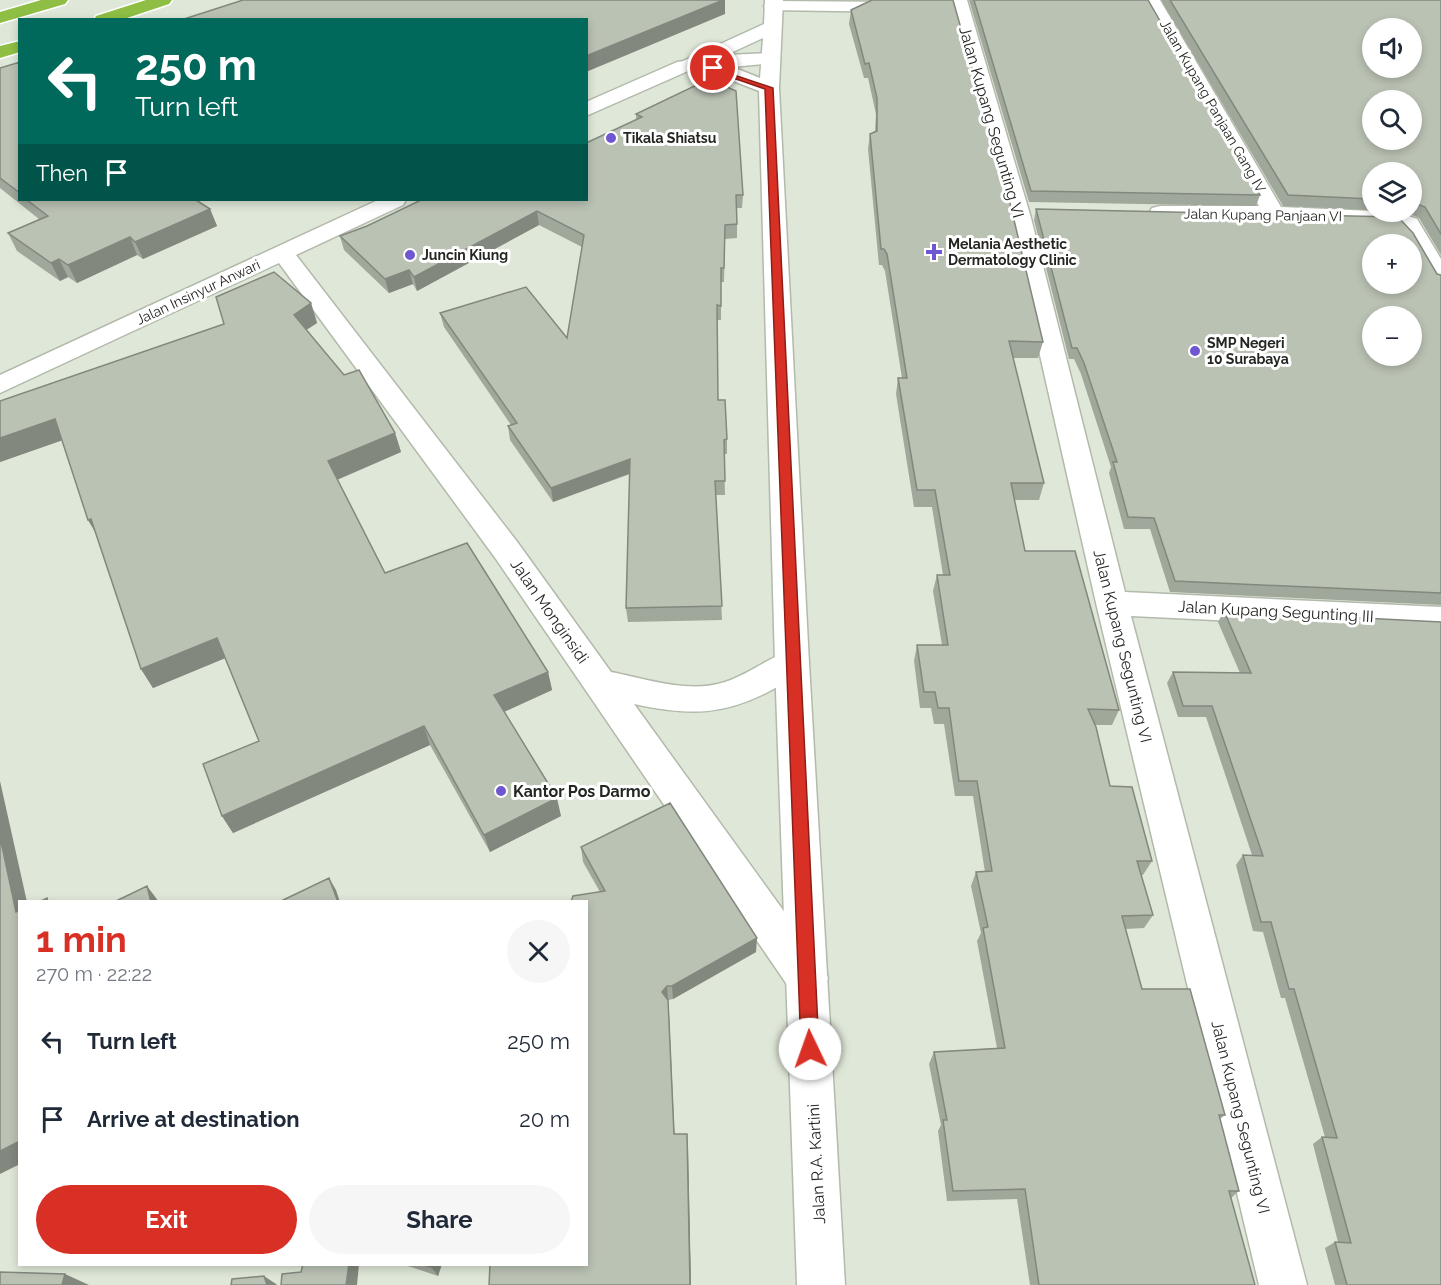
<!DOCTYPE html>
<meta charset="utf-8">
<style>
body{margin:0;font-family:Raleway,sans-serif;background:#f6f6f7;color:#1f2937;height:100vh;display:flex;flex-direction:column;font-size:22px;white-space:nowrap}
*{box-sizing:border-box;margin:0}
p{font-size:20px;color:#747a83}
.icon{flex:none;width:33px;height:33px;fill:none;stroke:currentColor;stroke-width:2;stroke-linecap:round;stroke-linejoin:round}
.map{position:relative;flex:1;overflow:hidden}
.panel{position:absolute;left:18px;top:900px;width:570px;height:366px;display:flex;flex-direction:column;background:#fff;border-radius:0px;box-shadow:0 3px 9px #0003}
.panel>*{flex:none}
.banner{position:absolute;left:18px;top:18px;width:570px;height:183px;border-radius:0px;box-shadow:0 3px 9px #0003;background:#00695c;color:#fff;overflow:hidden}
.fabs{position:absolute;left:1362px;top:18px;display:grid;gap:12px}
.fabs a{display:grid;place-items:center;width:60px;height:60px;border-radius:50%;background:#fff;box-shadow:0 3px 9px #0003;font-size:30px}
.pin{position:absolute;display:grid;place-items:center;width:51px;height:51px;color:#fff;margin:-26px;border:3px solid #fff;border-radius:50%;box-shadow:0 2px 6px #0007}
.me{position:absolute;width:66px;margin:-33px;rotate:357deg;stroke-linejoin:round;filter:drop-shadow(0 0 4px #0008)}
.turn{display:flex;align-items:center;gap:21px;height:126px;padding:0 18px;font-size:27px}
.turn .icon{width:78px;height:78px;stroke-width:2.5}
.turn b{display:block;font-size:42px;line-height:51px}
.then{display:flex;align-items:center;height:57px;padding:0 18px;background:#0003;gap:12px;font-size:22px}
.round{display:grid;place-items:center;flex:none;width:63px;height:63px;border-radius:32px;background:#f6f6f7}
.summary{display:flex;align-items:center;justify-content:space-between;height:102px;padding:0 18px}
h1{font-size:36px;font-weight:700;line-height:45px;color:#d93025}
.cta{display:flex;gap:12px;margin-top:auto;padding:12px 18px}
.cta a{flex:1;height:69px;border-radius:36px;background:#d93025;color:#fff;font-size:24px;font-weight:700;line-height:69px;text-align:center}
.cta a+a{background:#f6f6f7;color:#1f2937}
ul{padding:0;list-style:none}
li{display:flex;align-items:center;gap:18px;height:78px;padding:0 18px}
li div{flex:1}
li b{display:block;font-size:22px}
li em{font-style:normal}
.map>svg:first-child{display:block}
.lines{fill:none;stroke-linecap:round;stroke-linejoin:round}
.minor-casing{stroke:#b2baab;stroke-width:3}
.tertiary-casing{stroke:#b2baab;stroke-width:3}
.trunk-casing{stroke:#fff;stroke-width:3}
.minor{fill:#fff;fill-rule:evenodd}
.tertiary{fill:#fff;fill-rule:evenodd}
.trunk{fill:#8ebe43;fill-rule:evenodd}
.wall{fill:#a0a79b}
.shaded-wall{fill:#82887e}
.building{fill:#bac2b4;stroke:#82887e;stroke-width:1.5;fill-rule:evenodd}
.route{fill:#d93025;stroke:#8d1f18;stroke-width:1.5}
.poi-dot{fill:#6e57d1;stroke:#fff;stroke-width:2}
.labels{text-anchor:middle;stroke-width:6;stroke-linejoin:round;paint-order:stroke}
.far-street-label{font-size:14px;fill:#232621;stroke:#fff}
.far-poi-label{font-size:14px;font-weight:bold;fill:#232621;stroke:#fff;text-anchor:start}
.street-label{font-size:16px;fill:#232621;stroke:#fff}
.poi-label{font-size:16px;font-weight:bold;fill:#232621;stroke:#fff;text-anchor:start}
</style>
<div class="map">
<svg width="1441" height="1285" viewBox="0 0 1441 1285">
<rect width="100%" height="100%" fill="#dfe7d8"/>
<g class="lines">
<defs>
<path id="minor" d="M949,0H967L1031,218L1125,592L1441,607V631L1131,616L1307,1285H1259L1096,603L1009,218Z
M1142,0H1160L1281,207L1396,212L1417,219L1441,259V286L1433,284C1421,268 1409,232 1393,226L1274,220H1160L1152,218L1149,213L1152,208L1160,206H1259Z
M773,1L904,2L910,3L913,7L910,11L904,12L767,10L764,6L767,2Z
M769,53L776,55L778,59L776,63L688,71L586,116V102L677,62L727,55Z
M378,200H406L403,205L296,255L518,543L611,672C647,679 689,694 725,682C749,674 768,658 792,650L804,654L809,663C802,676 789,681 777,687C726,716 690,716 634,704L822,964L828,978L822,992L807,998L792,992L496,559L279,263L0,393V375Z"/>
<path id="tertiary" d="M765,0H783L779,88L809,663L845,1285H797L775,663L759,91L728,79L683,69L681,65L683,61L764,24ZM763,38L760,78L740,70L709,63Z"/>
<path id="trunk" d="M41,0H68L65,4L0,23V12Z
M146,0H172L169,4L121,20H94L96,16Z
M20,41V52L0,58V46Z"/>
</defs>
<!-- minor casing -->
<use href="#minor" class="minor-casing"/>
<!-- tertiary casing -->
<use href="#tertiary" class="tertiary-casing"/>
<!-- trunk casing -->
<use href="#trunk" class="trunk-casing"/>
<!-- minor -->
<use href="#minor" class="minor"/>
<!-- tertiary -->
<use href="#tertiary" class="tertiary"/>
<!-- trunk -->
<use href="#trunk" class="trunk"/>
</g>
<!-- wall -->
<path class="wall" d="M969,0H1148L1260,195L1256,206L1029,202Z
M1161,0H1441V255L1419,218L1405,212H1397H1412V172H1372V210L1283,206Z
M851,10L1043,342L1038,358H1013L1044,483L1039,500H1014L1025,551L1119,710L1112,725H1095L1110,786L1152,861L1143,875H1141L1153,915L1144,928L1125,929L1142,989L1225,1115L1220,1119L1239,1191L1231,1198L1255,1285H1030L1017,1199L947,1201L938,1131L941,1125L929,1064L934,1052L997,1048L977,941L981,933L971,886L976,872H985L973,796H955L944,724H934L931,708H920L914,661L917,645H942L933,591L937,575H943L932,507H914L896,394L898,378H902L885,271L882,265H879L868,149L870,134L875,131L876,114L868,78H864L849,24Z
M20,62V200H196L210,209L217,226L143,259L137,255L77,283L68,277L60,281L17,251L8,233L39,219L0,188V68Z
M709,79L743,195L742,208H737V238L725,239L724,282H721V320H717L718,400L727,439V454H724L725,495H716L722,620L628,622L626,608L630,474L553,502L510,440L508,426L511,425L444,327L440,313L567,338L582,247L539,225L417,291L413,284L389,293L344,250L340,236L586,200L636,119V114Z
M1036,209L1441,275V605L1170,592L1150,529H1124L1109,473L1111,467L1081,374L1074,359H1069L1034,220Z
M311,303L317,323L306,330L344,375L395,433L401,452L337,480L385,573L548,672L552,690L504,712L561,816L490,852L430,745L233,833L222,816L259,741L225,658L153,688L141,669L95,532L88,520L62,440L0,462V401Z
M1224,611L1441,622V1285H1335L1325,1248L1335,1242H1338L1313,1144L1322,1137H1325L1285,998H1281L1263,932L1253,931L1236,865L1243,855H1252L1206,717H1178L1167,683L1173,672L1240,673L1218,622Z
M581,847L756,952L673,999L668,1000L674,1134H687L691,1285H489L600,892L583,862Z
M402,1264H442L438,1276Z"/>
<!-- shaded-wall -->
<path class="shaded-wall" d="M723,0H725V14L586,72V56Z
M210,209L217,226L143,259L135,242Z
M537,211L539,225L417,291L414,277Z
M130,237L137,255L77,283L68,265Z
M59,259L68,277L60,281L51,263Z
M409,270L413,284L389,293L385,279Z
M311,303L317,323L300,334L294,315Z
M55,419L66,439L0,462V438Z
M395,433L401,452L334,481L328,461Z
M630,459L631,473L553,502L551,488Z
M91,519L100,539L88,520Z
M217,638L228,657L153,688L141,669Z
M548,672L552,690L499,714L494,695Z
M424,726L430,745L233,833L222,816Z
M0,781L27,902H20V914L16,912L0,837Z
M557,798L561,816L490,852L484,835Z
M329,878L336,890L340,902H338Z
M147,886L159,902H151Z
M757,938L756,952L673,999L672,986Z
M667,986L668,1000L663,1005L662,992Z
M668,1000L669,1013L675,1145L674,1134Z
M687,1134L688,1145L691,1285H690Z
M20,1141V1164L0,1174V1151Z
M349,1264H359L357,1285H346Z
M432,1264H442L438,1276L431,1267Z
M65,1274L89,1285H62Z
M264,1276L276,1284L277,1285H267Z"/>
<!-- building -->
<path class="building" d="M243,0H723L586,56V20H181Z
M872,0H953L1010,203L1043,342L1009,341L1044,483H1011L1025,551H1075L1119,710L1088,709L1096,727L1110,786L1132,787L1152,861H1137L1153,915L1122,916L1142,989H1190L1225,1115H1219L1239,1191H1229L1255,1285H1039L1025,1189L953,1191L943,1120H947L934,1052L1005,1048L983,928L988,927L976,872L992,871L977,781H959L949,708H938L935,692H924L917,645H948L937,575H950L935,490H917L898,378H907L887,254L884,249H881L870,134L877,131V98L869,63L865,64L851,10Z
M974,0H1148L1260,195L1031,191Z
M1170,0H1441V234L1425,207L1412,202V172H1372V199L1288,195ZM1372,28H1412V68H1372ZM1372,100H1412V140H1372Z
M20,62V193L0,178V68Z
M709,79L736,91L743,195H736L737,224L725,225L724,268H721V306L717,305L718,400H725L727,439L724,440L725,481H715L722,606L626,608L630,459L551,488L508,426L517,423L440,313L526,287L567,338L584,235L537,211L414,277L409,270L385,279L340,236L367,226L421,200H586V143L642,117L636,114Z
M27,200H196L210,209L135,242L130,237L68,265L59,259L51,263L8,233L48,216Z
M1036,209L1398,217L1413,233L1437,274L1441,275V593L1175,581L1154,518L1128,517L1113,462H1117L1084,363L1077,348H1072ZM1372,244H1412V284H1372ZM1372,316H1412V356H1372Z
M274,272L311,303L294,315L344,375L359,370L395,433L328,461L385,573L467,543L548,672L494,695L557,798L484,835L424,726L222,816L203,764L259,741L217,638L141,669L91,519L88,520L55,419L0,438V401L224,324L216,297Z
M1224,611L1441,622V1285H1347L1335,1242L1351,1243L1322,1137L1337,1138L1294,989H1289L1271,922H1261L1243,855L1263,856L1212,706H1183L1173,672L1251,673Z
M670,803L757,938L672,986H667L662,992L668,1000L674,1134H687L690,1285H489L490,1264H586V902H571L573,896L605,891L581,847Z
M0,837L16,912L20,910V1141L0,1151Z
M329,878L338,902H279Z
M147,886L151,902H114Z
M47,898L48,902H39Z
M303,1264H349L346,1285H281L282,1274L301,1272Z
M421,1264H432L431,1267Z
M0,1272L65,1274L62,1285H0Z
M264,1276L267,1285H231L232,1279Z"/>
<!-- route -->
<path class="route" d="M710,67L773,88L819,1049L816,1055L810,1058L804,1055L801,1049L765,89L710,70Z"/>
<!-- markers -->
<g class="poi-dot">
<circle cx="611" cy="138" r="6"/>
<path d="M931 243h6v6h6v6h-6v6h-6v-6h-6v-6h6z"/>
<circle cx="410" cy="255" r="6"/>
<circle cx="1195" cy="351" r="6"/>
<circle cx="501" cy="791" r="6"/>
</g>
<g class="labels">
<!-- far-street labels -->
<g class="far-street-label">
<text transform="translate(1213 106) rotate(60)" y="5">Jalan Kupang Panjaan Gang IV</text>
<text transform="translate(1263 215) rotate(1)" y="5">Jalan Kupang Panjaan VI</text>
<text transform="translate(198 292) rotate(-25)" y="5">Jalan Insinyur Anwari</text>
</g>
<!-- far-poi labels -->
<g class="far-poi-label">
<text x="623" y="143">Tikala Shiatsu</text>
<text x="948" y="249">Melania Aesthetic<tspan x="948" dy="16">Dermatology Clinic</tspan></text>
<text x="422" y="260">Juncin Kiung</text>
<text x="1207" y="348">SMP Negeri<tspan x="1207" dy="16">10 Surabaya</tspan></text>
</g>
<!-- street labels -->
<g class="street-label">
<text transform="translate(992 122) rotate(74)" y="6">Jalan Kupang Segunting VI</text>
<text transform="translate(550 611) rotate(55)" y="6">Jalan Monginsidi</text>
<text transform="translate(1276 611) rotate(3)" y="6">Jalan Kupang Segunting III</text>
<text transform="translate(1123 646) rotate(76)" y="6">Jalan Kupang Segunting VI</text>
<text transform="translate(1241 1117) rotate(76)" y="6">Jalan Kupang Segunting VI</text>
<text transform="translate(816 1164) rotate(-93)" y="6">Jalan R.A. Kartini</text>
</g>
<!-- poi labels -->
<g class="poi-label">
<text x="513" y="797">Kantor Pos Darmo</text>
</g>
</g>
</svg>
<div class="fabs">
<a><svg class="icon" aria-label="sound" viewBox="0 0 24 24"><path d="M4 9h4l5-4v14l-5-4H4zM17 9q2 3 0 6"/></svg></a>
<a><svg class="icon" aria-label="search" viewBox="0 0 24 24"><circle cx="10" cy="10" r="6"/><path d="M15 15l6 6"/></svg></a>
<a><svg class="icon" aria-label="layers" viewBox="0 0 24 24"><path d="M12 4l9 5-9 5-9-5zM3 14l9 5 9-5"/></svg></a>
<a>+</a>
<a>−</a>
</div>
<div class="pin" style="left:713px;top:68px;background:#d93025"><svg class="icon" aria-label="arrive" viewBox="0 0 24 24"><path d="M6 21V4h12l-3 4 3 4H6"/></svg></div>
<svg class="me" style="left:810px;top:1049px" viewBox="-20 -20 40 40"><circle r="19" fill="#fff"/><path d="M0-13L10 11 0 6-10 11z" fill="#d93025"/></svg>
<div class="banner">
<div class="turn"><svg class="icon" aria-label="left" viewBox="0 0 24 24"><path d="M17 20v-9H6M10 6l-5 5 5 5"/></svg><div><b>250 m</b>Turn left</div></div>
<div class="then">Then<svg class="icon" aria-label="arrive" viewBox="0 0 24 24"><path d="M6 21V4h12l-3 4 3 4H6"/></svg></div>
</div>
<section class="panel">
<div class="summary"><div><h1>1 min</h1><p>270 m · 22:22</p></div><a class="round"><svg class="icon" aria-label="close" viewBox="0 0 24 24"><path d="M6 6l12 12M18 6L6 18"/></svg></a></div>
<ul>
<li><svg class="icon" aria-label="left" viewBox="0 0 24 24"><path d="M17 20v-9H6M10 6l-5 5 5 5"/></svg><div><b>Turn left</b></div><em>250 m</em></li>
<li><svg class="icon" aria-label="arrive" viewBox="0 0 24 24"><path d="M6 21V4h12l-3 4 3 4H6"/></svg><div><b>Arrive at destination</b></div><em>20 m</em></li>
</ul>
<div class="cta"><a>Exit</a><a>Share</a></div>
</section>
</div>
